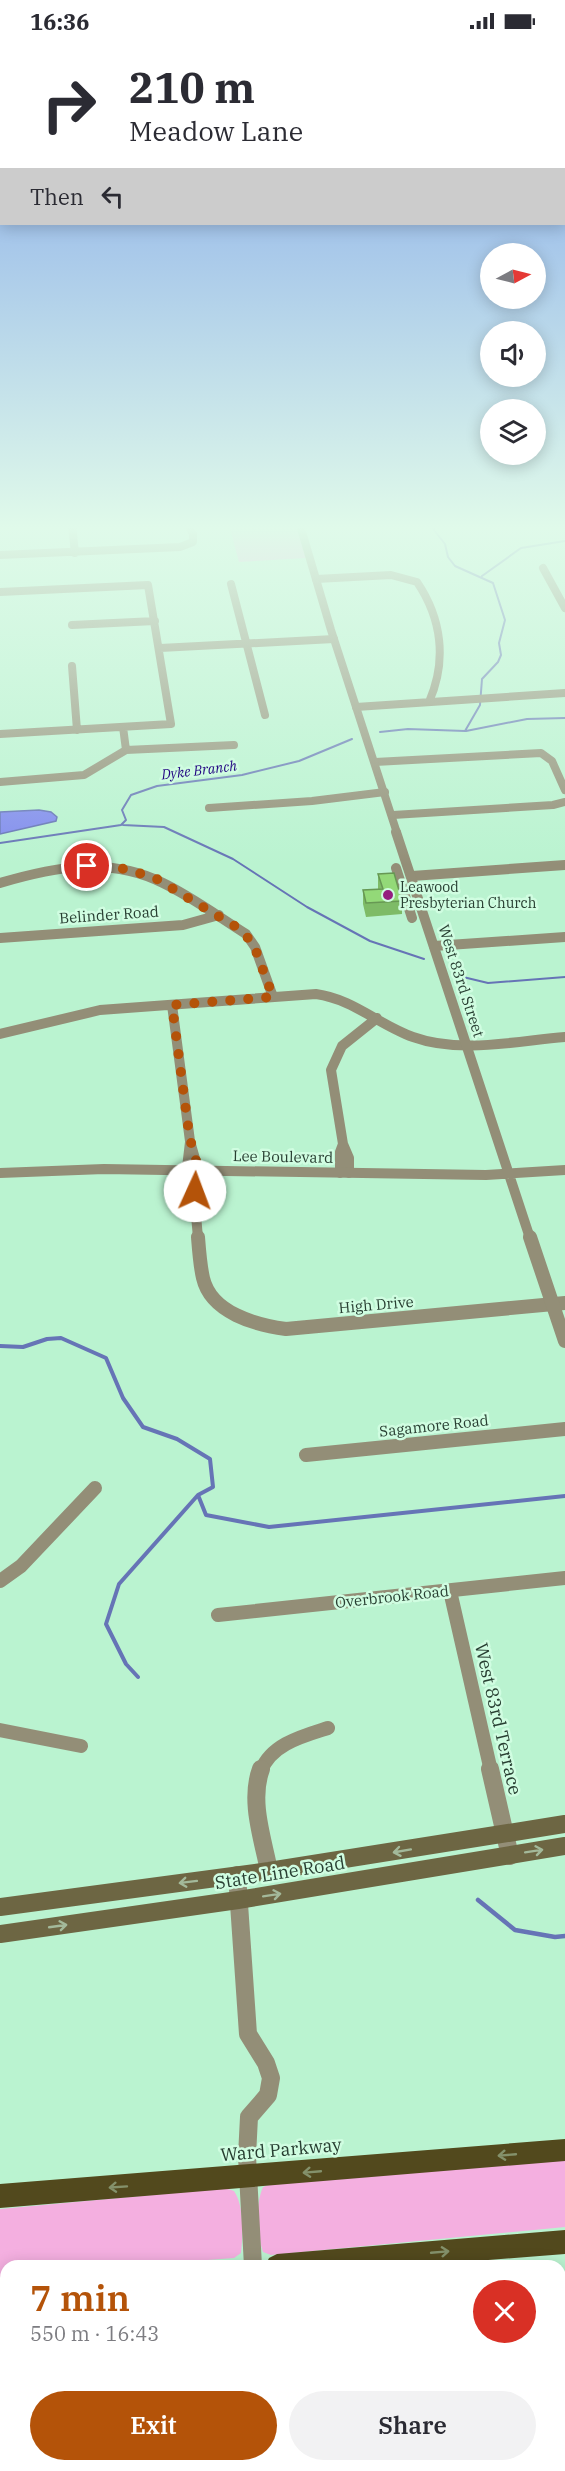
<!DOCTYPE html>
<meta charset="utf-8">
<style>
body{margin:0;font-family:"IBM Plex Serif",serif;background:#f2f2f3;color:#2b2b33;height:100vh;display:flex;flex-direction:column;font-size:22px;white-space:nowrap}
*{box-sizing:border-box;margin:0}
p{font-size:20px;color:#7c7c81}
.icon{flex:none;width:33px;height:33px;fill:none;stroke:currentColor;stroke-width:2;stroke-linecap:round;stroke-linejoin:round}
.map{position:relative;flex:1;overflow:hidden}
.side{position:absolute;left:0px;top:2218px;width:566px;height:212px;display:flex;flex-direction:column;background:#fff;border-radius:18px 18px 0 0;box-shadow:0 3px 15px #0003}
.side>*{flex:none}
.guide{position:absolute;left:0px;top:0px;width:566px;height:183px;box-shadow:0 3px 15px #0003;background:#fff;color:#2b2b33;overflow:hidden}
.needle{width:39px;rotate:83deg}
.tools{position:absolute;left:480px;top:201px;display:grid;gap:12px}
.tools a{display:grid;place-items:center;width:66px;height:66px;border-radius:50%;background:#fff;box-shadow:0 3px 15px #0003;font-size:30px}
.pin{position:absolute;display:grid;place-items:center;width:51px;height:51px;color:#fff;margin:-26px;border:3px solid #fff;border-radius:50%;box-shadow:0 2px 6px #0007}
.me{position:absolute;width:66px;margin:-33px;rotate:2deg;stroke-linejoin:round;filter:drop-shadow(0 0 4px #0008)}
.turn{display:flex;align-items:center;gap:21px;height:126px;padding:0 30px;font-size:27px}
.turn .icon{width:78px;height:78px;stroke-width:2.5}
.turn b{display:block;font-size:42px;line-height:51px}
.then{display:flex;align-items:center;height:57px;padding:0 30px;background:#0003;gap:12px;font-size:22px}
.round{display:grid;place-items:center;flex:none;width:63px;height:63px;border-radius:32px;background:#f2f2f3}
.head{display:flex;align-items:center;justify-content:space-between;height:102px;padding:0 30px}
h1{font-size:36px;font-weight:600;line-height:45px;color:#b45309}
.button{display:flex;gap:12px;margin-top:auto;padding:12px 30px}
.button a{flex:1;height:69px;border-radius:36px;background:#b45309;color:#fff;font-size:24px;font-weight:600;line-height:69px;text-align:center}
.button a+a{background:#f2f2f3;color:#2b2b33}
.status{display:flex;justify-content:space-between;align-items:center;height:42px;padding:0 30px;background:#fff;direction:ltr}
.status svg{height:16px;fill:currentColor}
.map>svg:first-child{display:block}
.green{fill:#f4afe0}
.water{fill:#818bee;stroke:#6674b6;stroke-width:1.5}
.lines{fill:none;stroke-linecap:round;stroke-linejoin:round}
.stream-far2{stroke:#6674b6;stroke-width:2}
.stream-far1{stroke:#6674b6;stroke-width:4}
.stream{stroke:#6674b6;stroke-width:4.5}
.minor-far3{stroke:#938e77;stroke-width:8}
.minor-far2{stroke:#938e77;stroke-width:10}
.minor-far1{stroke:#938e77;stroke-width:14}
.minor{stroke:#938e77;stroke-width:18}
.tertiary-far2{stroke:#938e77;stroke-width:8}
.tertiary-far1{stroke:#938e77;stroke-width:10}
.tertiary{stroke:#938e77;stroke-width:14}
.secondary{stroke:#6d6643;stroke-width:18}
.primary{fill:#52491d;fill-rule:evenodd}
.wall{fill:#7ebb67}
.building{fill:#93d978;stroke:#679854;stroke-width:1.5}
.oneway{stroke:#a3b99a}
.oneway2{stroke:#84916b}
.route{stroke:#b45309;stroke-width:10;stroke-dasharray:0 18}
.poi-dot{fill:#95207e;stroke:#d0fde1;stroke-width:2}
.labels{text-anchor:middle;stroke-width:5;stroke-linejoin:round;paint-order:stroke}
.far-water-label{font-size:14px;font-style:italic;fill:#230782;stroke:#d0fde1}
.far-poi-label{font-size:14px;fill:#283f32;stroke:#d0fde1;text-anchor:start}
.street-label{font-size:15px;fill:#283f32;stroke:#d0fde1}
.near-street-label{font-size:18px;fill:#283f32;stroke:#d0fde1}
</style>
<div class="status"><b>16:36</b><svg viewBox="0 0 49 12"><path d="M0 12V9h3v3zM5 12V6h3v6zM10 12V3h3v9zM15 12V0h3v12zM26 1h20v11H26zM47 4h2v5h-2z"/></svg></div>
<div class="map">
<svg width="565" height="2429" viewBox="0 0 565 2429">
<rect width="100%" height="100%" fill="#baf3d0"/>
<!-- green -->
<path class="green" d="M229,483H297L306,516L239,520Z
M565,2116V2185L271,2213L263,2210C257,2192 255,2163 263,2145L271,2142Z
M225,2146L234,2149C244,2163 243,2193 241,2211L234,2216L128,2224H6V2235H0V2167Z"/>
<!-- water -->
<path class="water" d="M39,768L51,770L57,775L56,779L0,792V770Z"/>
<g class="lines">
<!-- stream-far2 -->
<path class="stream-far2" d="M482,534L521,506L565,499
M466,689L527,677L565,676
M380,690L408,687L465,689L480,663L482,637L498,620L501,613L499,601L505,578L493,541L455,524L448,515L445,502L430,483
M123,783L164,785L233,817L307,865L370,899L424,917
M0,801L121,783L126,778L122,768L131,753L157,744L242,733L299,719L352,697
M463,935L488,941L565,935"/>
<!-- stream-far1 -->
<path class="stream-far1" d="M0,1304L23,1305L47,1297L61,1296L106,1316L123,1356L143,1385L177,1397L210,1417L213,1445L198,1453L206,1473L269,1485L565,1454
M138,1635L126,1622L106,1582L119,1542L198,1453"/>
<!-- stream -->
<path class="stream" d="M478,1858L515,1888L555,1895L565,1894"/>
<!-- minor-far3 -->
<path class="minor-far3" d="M72,483L75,511
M0,513L180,505L193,500V492L188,483
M543,526L565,566
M316,537L391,533L417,540C442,577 447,619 429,660
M231,542L265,673
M0,550L148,543L171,682L0,692
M72,583L155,579
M160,606L334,597
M72,624L77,688
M356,665L565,651
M123,685L126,708
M375,720L541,711L552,719L565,748
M0,740L84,733L126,708L234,703
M209,766L312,759L385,750
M393,773L553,763L565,760"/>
<!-- minor-far2 -->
<path class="minor-far2" d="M396,826L412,876
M412,834L565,823
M0,841C54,825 110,814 163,841C192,855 219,875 246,892L255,905L273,955
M0,896L183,883L219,873
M434,904L565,895
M172,963L190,1099L196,1120L194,1150L198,1196
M0,992L100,968L316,952C353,957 379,983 413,995C460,1012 516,999 565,995
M190,1100L186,1134L192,1153
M340,1131V1110L343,1102
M349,1131V1116L343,1102L331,1028L342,1004L377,976"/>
<!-- minor-far1 -->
<path class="minor-far1" d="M198,1195C199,1208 200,1223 203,1236C211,1271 256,1283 286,1287L565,1261
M306,1413L565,1387
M0,1539L21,1524L95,1446
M450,1549L491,1729
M218,1573L565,1536
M0,1688L81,1704
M261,1729C271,1702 303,1694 328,1686"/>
<!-- minor -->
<path class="minor" d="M261,1727C249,1759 263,1797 269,1829
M490,1727L510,1814
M237,1833L248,1992L266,2021L271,2036L268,2053L249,2075L247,2114L253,2224
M263,2424L264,2429"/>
<!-- tertiary-far2 -->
<path class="tertiary-far2" d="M300,483L331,588L397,791"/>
<!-- tertiary-far1 -->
<path class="tertiary-far1" d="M396,790L530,1196
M0,1131L104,1127L486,1133L565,1128"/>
<!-- tertiary -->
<path class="tertiary" d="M530,1195L565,1299"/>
<!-- secondary -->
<path class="secondary" d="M0,1865L269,1829L565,1782
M0,1892L238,1858L565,1804"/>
<!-- primary -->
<path class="primary" d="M565,2097V2119L0,2166V2142Z
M565,2188V2212L414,2224H265L269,2216L277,2212Z
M6,2236V2260L0,2261V2237Z"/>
</g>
<!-- wall -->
<path class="wall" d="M378,832L402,859V872L366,875L363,862V848L378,847Z"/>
<!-- building -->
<path class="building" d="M394,831L402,859L366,861L363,848L383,847L378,832Z"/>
<!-- one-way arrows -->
<defs><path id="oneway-shaft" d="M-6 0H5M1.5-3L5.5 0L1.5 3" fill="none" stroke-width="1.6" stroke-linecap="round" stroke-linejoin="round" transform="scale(1.5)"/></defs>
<g class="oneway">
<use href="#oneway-shaft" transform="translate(402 1809) rotate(170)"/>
<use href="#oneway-shaft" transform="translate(534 1809) rotate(-9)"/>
<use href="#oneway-shaft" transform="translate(188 1840) rotate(173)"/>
<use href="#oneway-shaft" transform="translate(272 1853) rotate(-9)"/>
<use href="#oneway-shaft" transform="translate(58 1884) rotate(-8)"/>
</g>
<g class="oneway2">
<use href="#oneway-shaft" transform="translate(507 2113) rotate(175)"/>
<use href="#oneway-shaft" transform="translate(312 2130) rotate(175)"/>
<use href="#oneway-shaft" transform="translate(118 2145) rotate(176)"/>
<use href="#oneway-shaft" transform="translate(440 2210) rotate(-5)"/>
</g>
<!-- sky -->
<linearGradient id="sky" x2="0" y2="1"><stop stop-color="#7fa4ea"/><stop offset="0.59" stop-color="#e0faea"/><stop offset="1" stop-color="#e0faea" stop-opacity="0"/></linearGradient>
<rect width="565" height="823" fill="url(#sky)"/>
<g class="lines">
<!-- route -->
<path class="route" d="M87,824L125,827L155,836L238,886L253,901L273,955L172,963L190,1099C199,1114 196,1133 195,1149"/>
</g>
<!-- markers -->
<circle class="poi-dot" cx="388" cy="853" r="6"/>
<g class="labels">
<!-- far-water labels -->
<g class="far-water-label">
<text transform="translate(199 728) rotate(-7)" y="5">Dyke Branch</text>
</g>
<!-- far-poi labels -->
<g class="far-poi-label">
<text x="400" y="850">Leawood<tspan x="400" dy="16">Presbyterian Church</tspan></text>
</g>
<!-- street labels -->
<g class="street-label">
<text transform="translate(109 873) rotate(-4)" y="5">Belinder Road</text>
<text transform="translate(461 939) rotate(72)" y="5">West 83rd Street</text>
<text transform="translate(283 1115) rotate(1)" y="5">Lee Boulevard</text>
<text transform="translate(376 1263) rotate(-5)" y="5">High Drive</text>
<text transform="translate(434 1384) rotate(-6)" y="5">Sagamore Road</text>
<text transform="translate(392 1555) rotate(-6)" y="5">Overbrook Road</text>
</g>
<!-- near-street labels -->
<g class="near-street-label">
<text transform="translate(498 1677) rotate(77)" y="6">West 83rd Terrace</text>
<text transform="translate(280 1831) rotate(-9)" y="6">State Line Road</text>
<text transform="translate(281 2108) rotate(-5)" y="6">Ward Parkway</text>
</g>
</g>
</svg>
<div class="tools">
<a><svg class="needle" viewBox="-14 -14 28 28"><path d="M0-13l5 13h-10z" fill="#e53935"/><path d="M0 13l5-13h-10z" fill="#7c7c81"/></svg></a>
<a><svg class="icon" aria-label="sound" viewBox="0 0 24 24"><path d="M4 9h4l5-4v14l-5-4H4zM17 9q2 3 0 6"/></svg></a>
<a><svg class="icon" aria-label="layers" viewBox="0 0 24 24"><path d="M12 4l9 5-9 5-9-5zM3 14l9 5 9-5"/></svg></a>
</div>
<div class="pin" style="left:87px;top:824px;background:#d93025"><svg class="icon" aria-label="arrive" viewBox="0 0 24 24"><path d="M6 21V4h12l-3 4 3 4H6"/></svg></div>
<svg class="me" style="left:195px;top:1149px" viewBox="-20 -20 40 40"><circle r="19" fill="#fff"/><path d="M0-13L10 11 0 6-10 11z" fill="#b45309"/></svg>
<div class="guide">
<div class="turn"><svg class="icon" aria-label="right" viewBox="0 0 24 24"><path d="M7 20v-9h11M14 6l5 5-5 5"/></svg><div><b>210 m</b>Meadow Lane</div></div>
<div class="then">Then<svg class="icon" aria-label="left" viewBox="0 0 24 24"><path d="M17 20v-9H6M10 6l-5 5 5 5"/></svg></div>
</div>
<section class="side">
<div class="head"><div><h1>7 min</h1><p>550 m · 16:43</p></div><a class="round" style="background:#d93025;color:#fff"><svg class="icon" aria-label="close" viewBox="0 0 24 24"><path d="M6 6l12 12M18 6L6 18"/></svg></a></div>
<div class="button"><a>Exit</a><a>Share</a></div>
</section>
</div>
